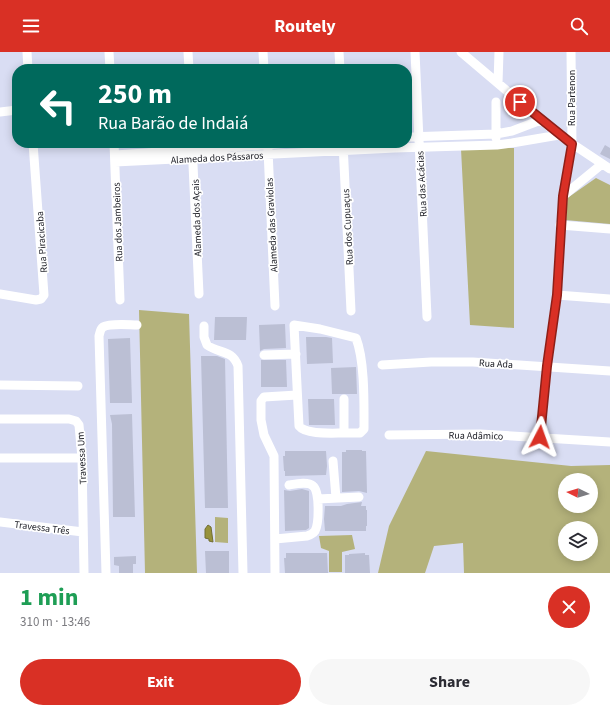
<!DOCTYPE html>
<meta charset="utf-8">
<style>
body{margin:0;font-family:"Source Sans 3",sans-serif;background:#f7f7f7;color:#2b2b33;height:100vh;display:flex;flex-direction:column;font-size:15px;white-space:nowrap}
*{box-sizing:border-box;margin:0}
p{font-size:13px;color:#7c7c81}
.icon{flex:none;width:22px;height:22px;fill:none;stroke:currentColor;stroke-width:2;stroke-linecap:round;stroke-linejoin:round}
.map{position:relative;height:521px;overflow:hidden}
.details{display:flex;flex-direction:column;background:#fff;flex:1}
.details>*{flex:none}
.top-card{position:absolute;left:12px;top:12px;width:400px;height:84px;border-radius:16px;box-shadow:0 2px 10px #0003;background:#00695c;color:#fff;overflow:hidden}
.needle{width:26px;rotate:275deg}
.tools{position:absolute;left:558px;top:421px;display:grid;gap:8px}
.tools a{display:grid;place-items:center;width:40px;height:40px;border-radius:50%;background:#fff;box-shadow:0 2px 10px #0003;font-size:20px}
.pin{position:absolute;display:grid;place-items:center;width:34px;height:34px;color:#fff;margin:-17px;border:2px solid #fff;border-radius:50%;box-shadow:0 1px 4px #0007}
.me{position:absolute;width:44px;margin:-22px;rotate:4deg;stroke-linejoin:round;filter:drop-shadow(0 0 3px #0008)}
.turn{display:flex;align-items:center;gap:14px;height:84px;padding:0 20px;font-size:18px}
.turn .icon{width:52px;height:52px;stroke-width:2.5}
.turn b{display:block;font-size:28px;line-height:34px}
.round{display:grid;place-items:center;flex:none;width:42px;height:42px;border-radius:21px;background:#f7f7f7}
.overview{display:flex;align-items:center;justify-content:space-between;height:68px;padding:0 20px}
h1{font-size:24px;font-weight:700;line-height:30px;color:#1e9e55}
.primary-button{display:flex;gap:8px;margin-top:auto;padding:8px 20px}
.primary-button a{flex:1;height:46px;border-radius:24px;background:#d93025;color:#fff;font-size:16px;font-weight:700;line-height:46px;text-align:center}
.primary-button a+a{background:#f7f7f7;color:#2b2b33}
header{display:flex;justify-content:space-between;align-items:center;height:52px;padding:0 20px;background:#d93025;color:#fff;font-size:18px;font-weight:700}
.map>svg:first-child{display:block}
.green{fill:#b4b27b;fill-rule:evenodd}
.water{fill:#97923c;stroke:#716e34}
.building{fill:#bbbfd4}
.lines{fill:none;stroke-linecap:round;stroke-linejoin:round}
.minor{stroke:#fff;stroke-width:9}
.route-casing{stroke:#8d1f18;stroke-width:10}
.route{stroke:#d93025;stroke-width:7}
.labels{text-anchor:middle;stroke-width:3.5;stroke-linejoin:round;paint-order:stroke}
.street-label{font-size:10px;fill:#191a22;stroke:#fff}
</style>
<header><svg class="icon" aria-label="menu" viewBox="0 0 24 24"><path d="M4 6h16M4 12h16M4 18h16"/></svg>Routely<svg class="icon" aria-label="search" viewBox="0 0 24 24"><circle cx="10" cy="10" r="6"/><path d="M15 15l6 6"/></svg></header>
<div class="map">
<svg width="610" height="521" viewBox="0 0 610 521">
<rect width="100%" height="100%" fill="#d9ddf3"/>
<!-- green -->
<path class="green" d="M514,96V276L470,273L461,97Z
M596,126L610,133V172L565,168L566,147Z
M139,258L189,262L197,521H145Z
M426,399L571,414L610,413V521H464L463,491L434,494L425,521H378L389,474ZM565,428H591V454H565ZM565,476H591V502H565Z
M215,465L228,466V491L215,490Z
M352,483L355,497L342,500V520H329V499L321,496L319,484Z"/>
<!-- water -->
<path class="water" d="M208,473L211,475L213,490L209,489V487L205,486V477Z"/>
<!-- building -->
<path class="building" d="M605,93L610,96V107L600,102Z
M215,265H247L246,288H214Z
M285,272L286,296L264,297L260,299L259,273Z
M306,285H326L332,286L333,311L307,312Z
M130,286L132,351H110L108,287Z
M201,304H217L225,307L228,456H205Z
M261,308H286L287,335H261Z
M356,315L357,342H332L331,316Z
M308,347H334L335,373H309Z
M132,362L135,465H113L112,372L110,363Z
M346,398H362V399H366L367,441L359,439L342,440V400H346Z
M285,399H326L327,414L326,423L285,424V419H284L283,404H285Z
M302,437L309,439V476L306,478L285,479L284,438L290,439Z
M362,450L361,454H366V458H367V474H366V479H325L324,467L325,454H341L347,452Z
M205,499H229V521H206Z
M286,501H327L328,521H285L284,506H286Z
M365,501V503H369L370,521H345V503H349V502Z
M136,504V512H133V521H119V514L114,513V505Z"/>
<g class="lines">
<!-- minor -->
<path class="minor" d="M27,0L28,17
M109,0L110,17
M188,0L189,17
M263,0L264,17
M339,0L340,17
M415,0L427,265
M461,0L559,83L610,117
M498,31L499,0
M496,50V86
M0,60L17,58
M407,85L496,82L512,79L541,68
M114,91L120,248
M192,91L199,242
M343,91L351,259
M268,98L275,254
M115,103L293,91
M115,110L395,96L497,93L512,91L559,83
M563,144L602,112
M560,173L610,177
M0,242L36,248L41,247L44,243L33,91
M557,243L610,247
M204,274V285L207,293C219,302 232,297 238,314L243,521
M264,303L296,302
M382,313L431,310H473L610,319
M0,333L78,334
M344,347V381C332,381 306,383 299,374L294,273L320,277L356,286C365,309 364,352 364,377L360,381H344
M0,367H69L76,369L79,373L82,406L84,521
M389,383L480,382L610,390
M540,385L547,314L557,243L563,144L572,92L571,0
M0,406H82
M333,409L336,446
M318,447L359,445
M0,470L83,480
M275,487L307,484C310,483 313,482 315,479C319,472 320,439 313,434C308,429 295,432 289,433
M106,521L99,284C100,281 100,277 103,275C110,271 129,273 137,273
M275,521L274,404L264,383L261,368V349L264,345L297,343"/>
</g>
<g class="lines">
<defs>
<path id="route" d="M520,50L572,92L563,144L557,243L547,314L540,385"/>
</defs>
<!-- route casing -->
<use href="#route" class="route-casing"/>
<!-- route -->
<use href="#route" class="route"/>
</g>
<g class="labels">
<!-- street labels -->
<g class="street-label">
<text transform="translate(571 46) rotate(-90)" y="4">Rua Partenon</text>
<text transform="translate(217 105) rotate(-3)" y="4">Alameda dos Pássaros</text>
<text transform="translate(421 132) rotate(-93)" y="4">Rua das Acácias</text>
<text transform="translate(196 166) rotate(-92)" y="4">Alameda dos Açais</text>
<text transform="translate(117 170) rotate(-92)" y="4">Rua dos Jambeiros</text>
<text transform="translate(271 173) rotate(-93)" y="4">Alameda das Graviolas</text>
<text transform="translate(347 175) rotate(-93)" y="4">Rua dos Cupuaçus</text>
<text transform="translate(41 190) rotate(-94)" y="4">Rua Piracicaba</text>
<text transform="translate(496 311) rotate(3)" y="4">Rua Ada</text>
<text transform="translate(476 383) rotate(1)" y="4">Rua Adâmico</text>
<text transform="translate(81 406) rotate(-93)" y="4">Travessa Um</text>
<text transform="translate(42 475) rotate(7)" y="4">Travessa Três</text>
</g>
</g>
</svg>
<div class="tools">
<a><svg class="needle" viewBox="-14 -14 28 28"><path d="M0-13l5 13h-10z" fill="#e53935"/><path d="M0 13l5-13h-10z" fill="#7c7c81"/></svg></a>
<a><svg class="icon" aria-label="layers" viewBox="0 0 24 24"><path d="M12 4l9 5-9 5-9-5zM3 14l9 5 9-5"/></svg></a>
</div>
<div class="pin" style="left:520px;top:50px;background:#d93025"><svg class="icon" aria-label="arrive" viewBox="0 0 24 24"><path d="M6 21V4h12l-3 4 3 4H6"/></svg></div>
<svg class="me" style="left:540px;top:385px" viewBox="-20 -20 40 40"><path d="M0-17L14 15 0 8-14 15z" fill="#d93025" stroke="#fff" stroke-width="4"/></svg>
<div class="top-card">
<div class="turn"><svg class="icon" aria-label="left" viewBox="0 0 24 24"><path d="M17 20v-9H6M10 6l-5 5 5 5"/></svg><div><b>250 m</b>Rua Barão de Indaiá</div></div>
</div>
</div>
<section class="details">
<div class="overview"><div><h1>1 min</h1><p>310 m · 13:46</p></div><a class="round" style="background:#d93025;color:#fff"><svg class="icon" aria-label="close" viewBox="0 0 24 24"><path d="M6 6l12 12M18 6L6 18"/></svg></a></div>
<div class="primary-button"><a>Exit</a><a>Share</a></div>
</section>
